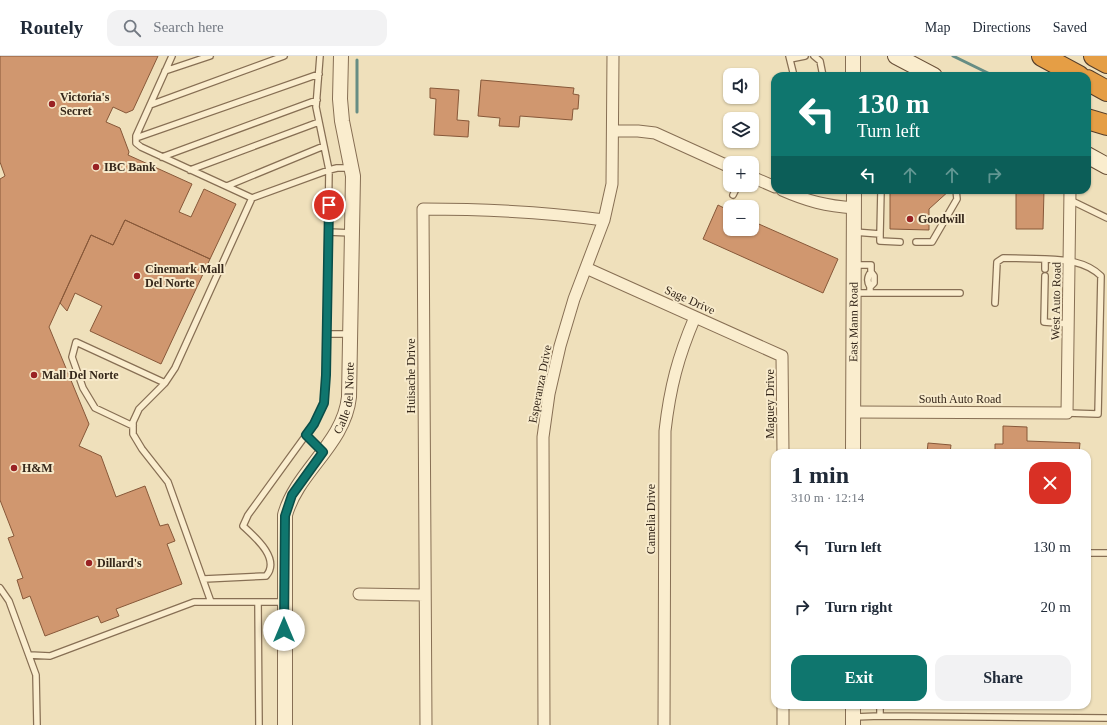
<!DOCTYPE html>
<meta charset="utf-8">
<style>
body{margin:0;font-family:Georgia,serif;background:#f2f2f3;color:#1f2937;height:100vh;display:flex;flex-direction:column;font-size:15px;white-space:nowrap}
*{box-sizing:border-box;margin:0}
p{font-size:13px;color:#747a83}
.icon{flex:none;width:22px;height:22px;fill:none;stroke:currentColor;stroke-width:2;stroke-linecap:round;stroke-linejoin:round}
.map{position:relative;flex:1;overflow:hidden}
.drawer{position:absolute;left:771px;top:393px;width:320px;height:260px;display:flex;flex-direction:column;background:#fff;border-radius:12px;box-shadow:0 1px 3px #0004}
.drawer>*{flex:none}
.banner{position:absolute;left:771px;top:16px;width:320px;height:122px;border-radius:12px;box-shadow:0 1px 3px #0004;background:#0f766e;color:#fff;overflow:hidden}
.buttons{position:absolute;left:723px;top:12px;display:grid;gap:8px}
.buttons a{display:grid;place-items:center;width:36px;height:36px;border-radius:8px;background:#fff;box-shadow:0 1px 3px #0004;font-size:20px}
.pin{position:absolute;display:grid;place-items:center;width:34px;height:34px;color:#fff;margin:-17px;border:2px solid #fff;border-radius:50%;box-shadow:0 1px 4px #0007}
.me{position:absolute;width:44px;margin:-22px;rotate:0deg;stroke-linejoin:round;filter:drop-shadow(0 0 3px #0008)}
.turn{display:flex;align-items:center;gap:14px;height:84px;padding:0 20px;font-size:18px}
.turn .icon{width:52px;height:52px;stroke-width:2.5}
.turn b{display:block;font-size:28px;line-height:34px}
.lanes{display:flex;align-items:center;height:38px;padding:0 20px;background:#0003;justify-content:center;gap:20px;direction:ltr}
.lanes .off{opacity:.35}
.round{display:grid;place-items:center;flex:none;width:42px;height:42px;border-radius:12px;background:#f2f2f3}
.head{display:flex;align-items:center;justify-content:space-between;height:68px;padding:0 20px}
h1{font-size:24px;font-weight:700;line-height:30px}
.primary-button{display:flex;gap:8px;margin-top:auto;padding:8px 20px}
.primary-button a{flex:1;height:46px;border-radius:12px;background:#0f766e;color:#fff;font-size:16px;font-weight:700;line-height:46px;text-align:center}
.primary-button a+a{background:#f2f2f3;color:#1f2937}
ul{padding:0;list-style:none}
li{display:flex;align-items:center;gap:12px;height:60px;padding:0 20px}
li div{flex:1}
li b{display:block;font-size:15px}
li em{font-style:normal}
header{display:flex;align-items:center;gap:24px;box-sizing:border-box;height:56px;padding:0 20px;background:#fff;border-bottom:1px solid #e0e1e3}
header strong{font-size:19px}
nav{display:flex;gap:22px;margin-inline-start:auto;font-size:14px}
.search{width:280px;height:36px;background:#f2f2f3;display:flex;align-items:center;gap:10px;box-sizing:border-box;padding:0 14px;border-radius:12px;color:#747a83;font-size:15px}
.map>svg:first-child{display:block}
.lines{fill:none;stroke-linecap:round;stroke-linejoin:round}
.stream{stroke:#678d84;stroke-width:3}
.building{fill:#d0976f;stroke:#875839}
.service-casing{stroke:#876f54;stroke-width:8}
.minor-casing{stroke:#876f54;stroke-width:13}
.tertiary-casing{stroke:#876f54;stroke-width:16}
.secondary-casing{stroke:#695038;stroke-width:18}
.motorway-casing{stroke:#543d29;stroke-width:22}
.service{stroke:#faedce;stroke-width:5.5}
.minor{stroke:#faedce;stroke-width:11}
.tertiary{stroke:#faedce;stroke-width:14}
.secondary{stroke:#faedce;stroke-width:16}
.motorway{stroke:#e59e45;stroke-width:20}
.route-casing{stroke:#0a4d48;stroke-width:10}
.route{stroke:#0f766e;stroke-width:7}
.poi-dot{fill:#992223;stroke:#f7eacb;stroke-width:1.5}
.labels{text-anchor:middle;stroke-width:4;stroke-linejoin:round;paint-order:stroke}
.poi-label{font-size:12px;font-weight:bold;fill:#35271a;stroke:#f7eacb;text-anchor:start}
.street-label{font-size:12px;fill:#35271a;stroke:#f7eacb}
</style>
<header>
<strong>Routely</strong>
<div class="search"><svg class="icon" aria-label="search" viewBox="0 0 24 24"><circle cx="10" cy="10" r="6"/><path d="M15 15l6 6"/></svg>Search here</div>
<nav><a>Map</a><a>Directions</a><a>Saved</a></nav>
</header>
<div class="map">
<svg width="1107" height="669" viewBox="0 0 1107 669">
<rect width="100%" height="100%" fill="#efe0bb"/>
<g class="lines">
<!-- stream -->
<path class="stream" d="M953,0L994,20
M357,56V4"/>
</g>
<!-- building -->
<path class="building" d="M0,0H158L133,54L126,57L113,51L106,66L120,72L129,96L128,99L192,128L179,156L191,161L204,133L236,148L210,203L125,164L113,189L91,179L49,271L89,368L79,390L101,400L116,441L145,430L160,470L168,468L175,485L167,488L182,528L116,553L119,560L101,567L98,560L45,580L30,540L23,543L17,524L23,522L8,482L14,480L0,444V123L5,120L0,106Z
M481,24L574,32L573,38L579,39L578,53H573L572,64L520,60L519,71L499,70L500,62L478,60Z
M430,32L459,34L457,64L469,65L468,81L434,79L436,43L430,42Z
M890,134H950L929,153V174L890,173Z
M1016,134H1044L1043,173H1016Z
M718,149L730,155V173H752V165L838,203L823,237L703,183Z
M125,164L210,203L161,308L90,275L102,250L75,237L67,255L60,247L91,179L113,189Z
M1003,370L1027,371V385L1080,387L1079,397H995V388H1003Z
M928,387L951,389L950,397H927Z"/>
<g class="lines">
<defs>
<path id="service" d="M172,0L136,80V87L141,91L252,142L329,114L337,112H351
M789,0L794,20
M814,0L820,5L823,20
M790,3L805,0
M165,15L210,0
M150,49L284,0
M136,82L319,18
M162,101L317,44
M190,114L319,66
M227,130L324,90
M733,139L738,129
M1070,144L1107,162
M328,176L352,177
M854,176L880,178L881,134
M880,178V185L900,186
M916,186H932L957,143L956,134
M855,209H871V216
M1045,213V203C1065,204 1086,205 1101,220L1098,358L1067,357
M1045,220L1044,266L1069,268
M854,237H960
M870,237V231L874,227V220L871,216C867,221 867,226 870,231
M995,247L997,206L1003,202L1045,203
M327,278H349
M133,370L95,352L83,332L72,301L76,286L165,327
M306,379L323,395
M1087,497H1107
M204,523L266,520C281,503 255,481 243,470L248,459L314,368L324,347L326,319L329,114L316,51L320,0
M0,532L9,545L36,619L37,669
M211,546L168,426L142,393L133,378V366L139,353L165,327L175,312L252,142
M258,546L259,669
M29,599L50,600L194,546H284
M880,660L1107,662
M854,661L880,660V649"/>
<path id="minor" d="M613,75H638L655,77L730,111
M752,121L775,131
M782,134C807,145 826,150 854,152
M586,212L782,300L783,397
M853,356L1067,357L1070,134
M359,538L424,539
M783,649V669
M426,669L423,153C484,153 544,156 604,164
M544,669L543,381L549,338L560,290L574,243L604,164L612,128L613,0
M664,669L665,375C670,331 678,301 695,261"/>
<g id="tertiary">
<path d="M853,0V20"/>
<path id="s1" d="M853,397L854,134"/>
<path id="s2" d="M285,669V459C297,415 344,388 349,341L353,120L342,65L340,43L341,0"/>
<path d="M853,669V649"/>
</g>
<path id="secondary" d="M896,0L934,20
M1087,99L1107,110"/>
<path id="motorway" d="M1042,0L1079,20
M1094,0L1107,7
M1087,24L1107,35
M1087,63L1107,69"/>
</defs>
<!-- service casing -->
<use href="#service" class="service-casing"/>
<!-- minor casing -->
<use href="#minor" class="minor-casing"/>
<!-- tertiary casing -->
<use href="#tertiary" class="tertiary-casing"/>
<!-- secondary casing -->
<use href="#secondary" class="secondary-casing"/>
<!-- motorway casing -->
<use href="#motorway" class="motorway-casing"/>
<!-- service -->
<use href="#service" class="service"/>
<!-- minor -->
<use href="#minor" class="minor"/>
<!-- tertiary -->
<use href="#tertiary" class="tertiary"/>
<!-- secondary -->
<use href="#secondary" class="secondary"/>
<!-- motorway -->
<use href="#motorway" class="motorway"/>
</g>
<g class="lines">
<defs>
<path id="route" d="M284,574L285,460L292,439L323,396L306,379L314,368L324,347L326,319L329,149"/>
</defs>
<!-- route casing -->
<use href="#route" class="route-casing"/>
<!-- route -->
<use href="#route" class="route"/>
</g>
<!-- markers -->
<g class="poi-dot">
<circle cx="52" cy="48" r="4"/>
<circle cx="96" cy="111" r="4"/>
<circle cx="910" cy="163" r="4"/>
<circle cx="137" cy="220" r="4"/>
<circle cx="34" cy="319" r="4"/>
<circle cx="14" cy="412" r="4"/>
<circle cx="89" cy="507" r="4"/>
</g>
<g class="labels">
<!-- poi labels -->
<g class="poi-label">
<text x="60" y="45">Victoria's<tspan x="60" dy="14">Secret</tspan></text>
<text x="104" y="115">IBC Bank</text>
<text x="918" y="167">Goodwill</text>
<text x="145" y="217">Cinemark Mall<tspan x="145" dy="14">Del Norte</tspan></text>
<text x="42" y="323">Mall Del Norte</text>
<text x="22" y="416">H&amp;M</text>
<text x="97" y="511">Dillard's</text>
</g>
<!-- street labels -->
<g class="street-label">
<text transform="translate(690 244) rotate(24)" y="4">Sage Drive</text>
<text transform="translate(1056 245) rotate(-89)" y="4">West Auto Road</text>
<text dy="4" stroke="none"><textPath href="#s1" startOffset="131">East Mann Road</textPath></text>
<text transform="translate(411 320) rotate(-90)" y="4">Huisache Drive</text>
<text transform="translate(540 328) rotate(-79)" y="4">Esperanza Drive</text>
<text dy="4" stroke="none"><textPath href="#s2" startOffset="344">Calle del Norte</textPath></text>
<text x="960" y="347">South Auto Road</text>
<text transform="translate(770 348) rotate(-90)" y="4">Maguey Drive</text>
<text transform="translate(651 463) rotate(-90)" y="4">Camelia Drive</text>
</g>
</g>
</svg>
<div class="buttons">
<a><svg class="icon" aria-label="sound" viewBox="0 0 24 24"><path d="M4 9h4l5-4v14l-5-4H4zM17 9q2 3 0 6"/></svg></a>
<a><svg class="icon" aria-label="layers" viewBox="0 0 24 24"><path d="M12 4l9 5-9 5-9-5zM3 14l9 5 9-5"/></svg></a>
<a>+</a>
<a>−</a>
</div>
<div class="pin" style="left:329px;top:149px;background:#d93025"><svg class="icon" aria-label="arrive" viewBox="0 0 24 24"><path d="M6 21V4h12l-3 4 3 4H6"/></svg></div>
<svg class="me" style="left:284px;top:574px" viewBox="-20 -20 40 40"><circle r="19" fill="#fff"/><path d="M0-13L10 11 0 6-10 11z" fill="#0f766e"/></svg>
<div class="banner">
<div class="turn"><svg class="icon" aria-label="left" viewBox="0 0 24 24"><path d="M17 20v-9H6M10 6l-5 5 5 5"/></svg><div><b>130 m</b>Turn left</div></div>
<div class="lanes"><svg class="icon" aria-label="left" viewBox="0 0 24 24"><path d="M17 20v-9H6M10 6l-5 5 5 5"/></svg><svg class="icon off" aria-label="ahead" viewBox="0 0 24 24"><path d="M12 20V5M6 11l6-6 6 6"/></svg><svg class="icon off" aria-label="ahead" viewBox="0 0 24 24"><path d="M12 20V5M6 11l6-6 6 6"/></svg><svg class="icon off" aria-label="right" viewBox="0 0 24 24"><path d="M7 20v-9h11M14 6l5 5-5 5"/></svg></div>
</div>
<section class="drawer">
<div class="head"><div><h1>1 min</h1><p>310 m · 12:14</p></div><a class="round" style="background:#d93025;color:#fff"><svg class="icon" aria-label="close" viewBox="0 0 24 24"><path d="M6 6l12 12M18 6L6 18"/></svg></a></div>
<ul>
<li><svg class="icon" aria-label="left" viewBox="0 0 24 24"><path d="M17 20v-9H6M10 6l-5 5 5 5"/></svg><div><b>Turn left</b></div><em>130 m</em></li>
<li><svg class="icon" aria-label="right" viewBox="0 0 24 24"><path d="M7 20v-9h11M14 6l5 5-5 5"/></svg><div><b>Turn right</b></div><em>20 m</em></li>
</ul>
<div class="primary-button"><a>Exit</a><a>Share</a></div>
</section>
</div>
